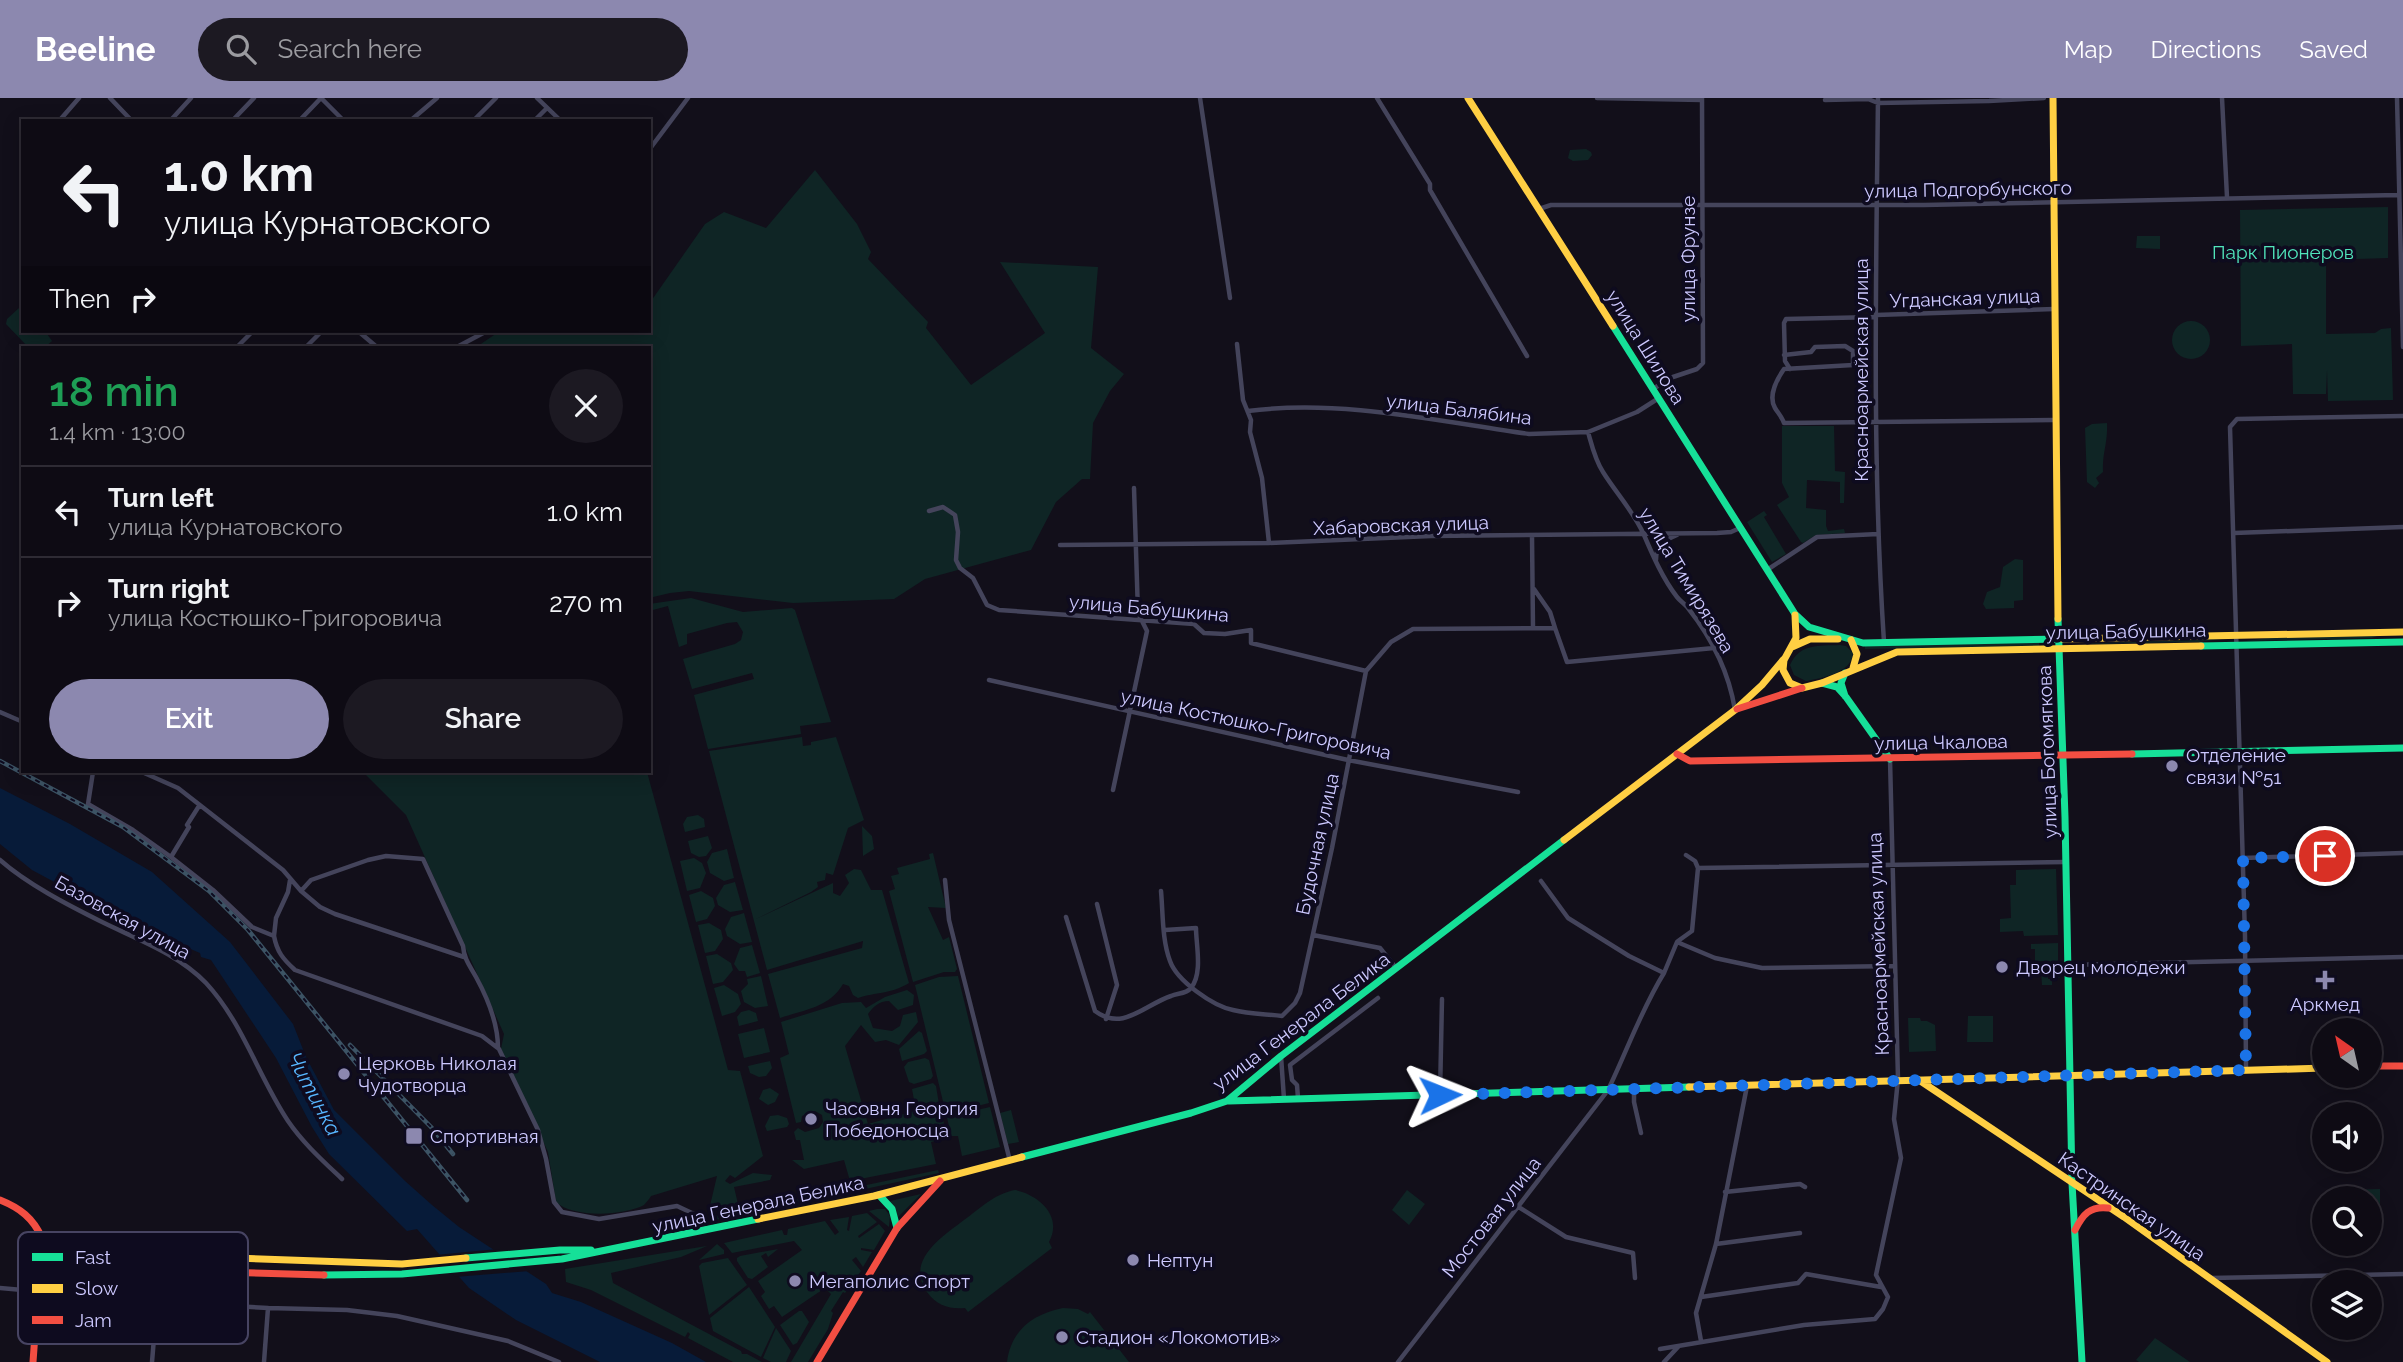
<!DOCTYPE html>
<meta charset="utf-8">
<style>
body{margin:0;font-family:Raleway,sans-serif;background:#1c1922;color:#f1f3f6;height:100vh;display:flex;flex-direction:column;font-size:26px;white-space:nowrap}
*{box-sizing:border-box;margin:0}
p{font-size:23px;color:#9b9ba0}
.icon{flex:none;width:38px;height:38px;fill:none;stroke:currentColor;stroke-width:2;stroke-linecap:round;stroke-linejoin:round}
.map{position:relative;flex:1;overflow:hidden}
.details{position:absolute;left:21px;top:248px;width:630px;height:427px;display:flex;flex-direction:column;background:#0e0b14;border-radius:0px;box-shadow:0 4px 18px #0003,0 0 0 2px #2e2b34}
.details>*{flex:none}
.top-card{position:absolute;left:21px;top:21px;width:630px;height:214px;border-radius:0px;box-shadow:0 4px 18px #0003,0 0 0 2px #2e2b34;background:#0e0b14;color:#f1f3f6;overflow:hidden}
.needle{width:46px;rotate:326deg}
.buttons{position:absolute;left:2312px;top:920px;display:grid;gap:14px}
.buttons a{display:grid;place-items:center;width:70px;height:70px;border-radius:50%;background:#0e0b14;box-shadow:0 4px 18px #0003,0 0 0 2px #2e2b34;font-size:35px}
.pin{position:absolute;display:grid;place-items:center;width:60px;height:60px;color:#fff;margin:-30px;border:4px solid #fff;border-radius:50%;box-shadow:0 2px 7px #0007}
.me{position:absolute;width:77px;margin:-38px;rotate:88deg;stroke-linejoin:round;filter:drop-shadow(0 0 5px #0008)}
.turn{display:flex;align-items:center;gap:24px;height:147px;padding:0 28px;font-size:32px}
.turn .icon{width:91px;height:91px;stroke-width:2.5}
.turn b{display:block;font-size:49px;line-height:60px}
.then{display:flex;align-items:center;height:66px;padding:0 28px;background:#0003;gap:14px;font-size:26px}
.round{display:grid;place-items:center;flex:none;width:74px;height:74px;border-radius:37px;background:#1c1922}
.overview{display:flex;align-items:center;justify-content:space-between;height:119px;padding:0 28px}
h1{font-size:42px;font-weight:600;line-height:52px;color:#1e9e55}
.action{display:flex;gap:14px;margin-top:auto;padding:14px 28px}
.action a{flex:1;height:80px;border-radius:42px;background:#8c88af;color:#fff;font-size:28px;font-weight:600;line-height:80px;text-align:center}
.action a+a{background:#1c1922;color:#f1f3f6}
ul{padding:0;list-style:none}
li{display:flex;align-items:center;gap:21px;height:91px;padding:0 28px;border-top:2px solid #2e2b34}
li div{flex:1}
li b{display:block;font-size:26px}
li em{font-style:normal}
header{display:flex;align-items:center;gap:42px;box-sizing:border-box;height:98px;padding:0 35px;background:#8c88af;color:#fff}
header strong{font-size:33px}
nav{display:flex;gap:38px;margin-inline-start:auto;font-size:24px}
.search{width:490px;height:63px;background:#1c1922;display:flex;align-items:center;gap:18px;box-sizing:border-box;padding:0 24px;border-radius:38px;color:#9b9ba0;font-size:26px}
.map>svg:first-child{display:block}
.green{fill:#0f2525}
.water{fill:#071b39}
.pier{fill:#120f1a}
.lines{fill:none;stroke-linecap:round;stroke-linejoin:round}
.street{stroke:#44445b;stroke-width:4.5}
.fast{stroke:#16e098;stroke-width:7}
.slow{stroke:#ffcf43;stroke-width:7}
.jam{stroke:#f24e42;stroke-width:7}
.rail-casing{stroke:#3c5364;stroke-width:4.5}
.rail{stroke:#0e0b1f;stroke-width:2;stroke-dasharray:5;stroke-linecap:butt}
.route{stroke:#1a73e8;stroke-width:12;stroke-dasharray:0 21.6}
.poi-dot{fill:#8c88af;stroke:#0e0b1f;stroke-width:2.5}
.labels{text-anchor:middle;stroke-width:7;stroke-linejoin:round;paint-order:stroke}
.street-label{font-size:19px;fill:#cdc9ff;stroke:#0e0b1f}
.park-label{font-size:19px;fill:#50e4ba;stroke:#0e0b1f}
.poi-label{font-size:19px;fill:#cdc9ff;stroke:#0e0b1f;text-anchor:start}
.water-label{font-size:21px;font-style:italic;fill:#57b6ff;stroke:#0e0b1f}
.key{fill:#0e0b1f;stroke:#474462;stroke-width:2}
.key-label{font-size:19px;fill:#cdc9ff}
</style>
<header>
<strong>Beeline</strong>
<div class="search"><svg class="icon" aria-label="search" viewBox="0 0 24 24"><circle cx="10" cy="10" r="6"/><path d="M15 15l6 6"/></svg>Search here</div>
<nav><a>Map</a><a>Directions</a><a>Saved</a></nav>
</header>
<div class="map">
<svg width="2403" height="1264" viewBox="0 0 2403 1264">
<rect width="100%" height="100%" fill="#120f1a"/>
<!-- green -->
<path class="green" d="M1586,51L1591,54L1592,57L1588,62L1573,63L1568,60L1570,52Z
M815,72L857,126L871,154L868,161L928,224L926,230L971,287L1045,235L1000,164L1098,169L1091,250L1124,276L1110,293L1093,325L1090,381H1082L1056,404L1031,452L925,481L894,501L793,505L689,493L670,495L649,500V250H475L500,233H534L537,235L540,233H649V206L705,126L724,114L766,130Z
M2388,109V160L2326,162V236L2375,235L2381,231L2391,230L2393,302L2328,303L2327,272L2326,296H2293L2292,246L2241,248L2240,112Z
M2137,138H2160V151L2136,150Z
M19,210H23V233H45L52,243L44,250H29L6,226L7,221Z
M2172 242a19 19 0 1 1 38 0a19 19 0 1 1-38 0Z
M2107,325C2108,345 2102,355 2103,374L2096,380L2099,385L2095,390L2087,384L2085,330L2092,326Z
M1782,328H1834L1835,373L1845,374L1844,405H1840V384L1807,382L1806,410L1826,412V428L1828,433L1844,431L1845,435L1816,437L1803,445L1801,444L1777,407L1789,399L1782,385Z
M1764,413L1767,417L1764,419L1786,456L1772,464L1747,424Z
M2015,461L2023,462V502L2014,503V510L1986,511L1983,506L1987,494L2000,489L2003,469Z
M691,500L743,514L792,510L795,512L831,624L800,628L801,636L708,651L694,597L754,581L752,575L692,591L683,561L735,546L741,542L743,534L737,524L727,525L687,536V546L679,549L668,508L649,513V506Z
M2377,538L2372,540L2245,543L2268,540Z
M2222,541L2199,544L2073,546Z
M2039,544V548L1865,551V547Z
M1840,547L1846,548L1853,555C1852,575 1822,580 1806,583L1794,577L1790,567C1800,545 1819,548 1840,547Z
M802,639L803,648L811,647V644L836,639L864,722L848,730L833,777L826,775L825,782L817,784L818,789L811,794L756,821L833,785V795L840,798L849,785L845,777L854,771L861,772L871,792H882L909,885C891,896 876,894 858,900L853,897L849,888L843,886C830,909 804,912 780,920L768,876L862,850L863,843L767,872L709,653Z
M363,674H647L728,972L740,973L763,1058L735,1080L730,1077L725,1083L730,1086L753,1075L772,1077L770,1082L734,1089L738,1106L709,1112L717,1078L651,1098C650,1100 646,1105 644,1107C624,1118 572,1120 556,1104L548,1054L501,951L504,936L406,717Z
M698,717L704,721L705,729L685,734L683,726L687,719Z
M862,728L872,738L874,751L863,758Z
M708,738L712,750L706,758L699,759L691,755L688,743Z
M727,751L734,780L724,783L710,775L707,764L712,755Z
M933,755L946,810L928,809L943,842L949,839L957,871L955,874H944L913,884L889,793L895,791L891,778L899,776L897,770L930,761L929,756Z
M694,760L702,765L706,775L700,790L687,793L680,763Z
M2056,771L2058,837L2024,838L2023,833L2000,834V821L2011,820L2010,787H2016V772Z
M735,784L743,812L730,814L718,807L716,800L724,787Z
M701,793L713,800L715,808L707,821L696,824L689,797Z
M744,815L752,844L740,846L727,838L725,831L731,819Z
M709,825L721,832L723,841L715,853L705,855L698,827Z
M2058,845V864L2035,863V851H2031V846Z
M752,847L760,875L747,879L745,873H739L734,866L740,850Z
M717,856L731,865L733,872L723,884L713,886L706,858Z
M2059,868L2060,880H2053V875H2048V881H2052V887H2042L2041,872Z
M761,878L768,908L755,910L744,904L741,893L748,886L747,881Z
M958,878L989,1005L946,1016L915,887L939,879Z
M724,887L738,896L741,906L735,914L722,918L714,890Z
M907,892L914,897L913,907L898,912L889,903C879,903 873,909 868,916L873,930L892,933L900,928L903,917L916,914L918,924L899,947L886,942L875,944L861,927L845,948L868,1026L918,1012L941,1014L948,1040L931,1044L936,1066L850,1083L844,1062L804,1071L792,1062H804L800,1042H796L794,1034L798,1030L805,1034L819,1030L823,1024L822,1017L815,1013L802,1018L801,1024L796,1025L780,960L789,956L781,924L842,905L861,904L866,910L885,899Z
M749,912L756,915L758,923L739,928L737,919L741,914Z
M1968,918H1993V944H1967Z
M1908,920H1920L1921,923H1927L1935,927L1936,953L1909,954Z
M764,930L770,954L744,960L738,936Z
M919,933L922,935L927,953L924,956L902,963L899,951Z
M925,960L929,962L933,978L931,981L914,986L909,984L904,969L908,964Z
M770,963L772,970L766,978L759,979L750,975L748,968Z
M933,985L936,988L939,1006L915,1007L912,991Z
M770,990L779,996L775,1004L768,1007L759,1001L763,992Z
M990,1009L1000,1049L962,1058L958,1038H951L947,1019Z
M1011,1012L1019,1044L1008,1046L1000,1015Z
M778,1017L787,1020L789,1026L787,1029L767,1033L765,1028L770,1018Z
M938,1072L939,1075L800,1105L795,1102Z
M2380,1091V1108L2370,1109V1101H2347L2346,1092Z
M1015,1092C1039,1097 1063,1118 1049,1144L1052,1150L968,1214L965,1210C949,1211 937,1208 927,1194C905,1162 942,1139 964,1122C981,1110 994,1096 1015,1092Z
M1407,1092L1425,1106L1409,1127L1392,1112Z
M921,1096L897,1120L890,1103Z
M790,1102L785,1108L715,1122L709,1119Z
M877,1111H885L890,1118L889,1129L869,1113Z
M867,1115L877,1124L858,1138L859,1140L879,1126L885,1133L874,1152L861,1150V1152L872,1154L863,1169L856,1159L852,1162L861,1173L845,1195L843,1194L831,1213L833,1215L828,1231L808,1264H791L831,1196L825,1190L782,1219L774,1208L769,1211L761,1198L765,1194L758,1183L802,1152L794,1143L732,1155L724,1145L782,1132L784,1137H787L788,1131L825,1123L835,1137L839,1134L830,1122L849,1119L847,1132L849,1133L852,1118Z
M717,1146L724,1152V1156L699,1162Z
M707,1148L681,1159L611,1175L613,1185L741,1253L742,1256H747L762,1264H733L688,1240L690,1236L688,1234L685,1239L591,1192L566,1184L565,1171Z
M778,1151L768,1159L766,1155L761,1158L768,1169L752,1181L748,1180L737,1163V1160L740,1158Z
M728,1160L747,1187L709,1217L699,1168L702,1165Z
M749,1189L775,1229L761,1259L713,1233L710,1220Z
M1063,1210L1078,1211L1088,1216L1090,1214L1129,1264H1007C1011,1232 1033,1216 1063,1210Z
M799,1213H802L809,1224L797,1245L793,1247L780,1227Z
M776,1230L791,1253L786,1264H771L763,1260Z
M2155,1240L2190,1264H2139L2136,1262Z"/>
<!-- water -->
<path class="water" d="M0,690L70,726L152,774L230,844L293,926L306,959L334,1012L405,1083L432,1107L459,1129L546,1186L552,1195L581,1204L672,1245L706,1264H600L516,1222L469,1190L417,1131L407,1133L329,1056L312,1029L276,960L211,862L201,859L200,855L138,829L32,772L0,746Z"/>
<!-- pier -->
<path class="pier" d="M498,1151L530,1173L455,1179L435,1157Z"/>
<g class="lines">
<!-- street -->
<path class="street" d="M110,0L132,23
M537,0L561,23
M1200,0L1230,200
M1377,0L1430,86V92L1527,258
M1597,0L1702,2
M1878,0C1876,181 1872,363 1884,544
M2222,0L2227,99
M2397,0L2403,249
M1825,2L1868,1L1878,5L1989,3L2044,0
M59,23L79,0
M170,23L191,0
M232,23L254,0
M299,23L321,0L344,23
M410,23L437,0
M473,23L496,0
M534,23L547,10
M649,52L688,0
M1539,111L1551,107H1924L2398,97
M1876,217L2054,211
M358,233L378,250
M1237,246L1243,302L1251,322L1250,334L1262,380L1269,445
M236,250L253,233
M305,250L322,233
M455,250L487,233
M1784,257L1811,254L1815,249L1845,248L1853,253V267L1784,271C1777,281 1768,298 1775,310C1778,315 1782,319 1784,325L2054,322
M1790,271L1785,263L1784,225L1786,221L1876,219
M1653,291L1670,280L1697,271L1703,265L1702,0
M1248,313C1341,301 1437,323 1529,336L1588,334L1637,314L1659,300
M1588,334C1592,348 1595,362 1603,374C1616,395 1634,414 1644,437C1653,458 1663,481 1677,499C1680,503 1685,506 1688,510C1711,539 1729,575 1735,612
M929,413L943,409L955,417L958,434L956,462L960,470L973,480L987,507L999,512L1194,526L1204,535L1225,536L1251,532V545L1366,573L1391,544L1413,531L1555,530L1567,564L1714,550
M2234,435L2403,429
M1532,438L1533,530
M1060,447L1269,445L1431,438L1717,435L1731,434L1740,430
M1656,462C1656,446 1663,443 1677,437
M1767,472L1817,439L1878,436
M1534,491L1550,514L1555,530
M989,582L1348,662L1518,694
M0,614L23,624
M93,674L88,706L133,732L171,759L213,792L252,829L274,838C277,854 283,861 295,872L482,938L499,951L538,1032L546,1061L554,1104L562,1114L599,1121L677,1108L694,1116L703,1133
M142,674L178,690L283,772L301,793L320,809L335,816L464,859
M1113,692L1147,533L1138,515L1134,390
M171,759L189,729L187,727L199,708
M2243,760L2403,755
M0,762C27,786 68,807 100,823C136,841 177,855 206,885C243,925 258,978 288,1023C303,1045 323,1063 342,1081
M1698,770L2065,764
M945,782L949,822L1010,1063
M1541,783L1568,820L1629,858L1664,875L1677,844L1715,860L1762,870L1894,868
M301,793L311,782L368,762L386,758L423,761L463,848C464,861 470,868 476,879C488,901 498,925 498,950
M1161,793C1163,815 1162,842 1170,863C1177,883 1213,908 1233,912C1249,916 1266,916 1282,918L1295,905L1300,895L1332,750L1366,573
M1097,806L1117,887L1106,921
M1066,819L1095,913C1123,934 1144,907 1171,898C1178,895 1186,896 1191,890C1203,875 1196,847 1196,830L1165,832
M1313,837L1380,850L1396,870
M274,838L276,820L288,794L290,782
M1678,843L1692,833L1698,770L1695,763L1686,757
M2069,867L2403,859
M1281,958L1284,1001
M2246,972L2245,838L2230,329L2237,321L2403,318
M1634,991V1004L1641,1035
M1440,997L1442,901
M1298,1000L1297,987L1292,982L1290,967L1378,900
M1725,1094L1800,1086L1805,1089
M1517,1108L1566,1139L1633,1155L1635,1180
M1716,1146L1800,1135
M2211,1180L2403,1176
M0,1190L157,1204L268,1210L347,1212L397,1218L508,1243L559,1264
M1701,1199L1798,1185L1806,1176L1881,1189
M1701,1243L1696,1215L1716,1146L1747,988
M1660,1251L1804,1227L1875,1221L1883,1211L1888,1199L1876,1177L1901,1060L1894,1021L1898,981L1890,661
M152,1264L157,1204
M264,1264L268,1210
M1398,1264L1608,992C1627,953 1641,912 1664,875
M1664,1264L1678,1249"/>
<!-- fast -->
<path class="fast" d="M1613,228L1795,516L1809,529L1863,545L2062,541
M2058,521L2065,719L2072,1085L2082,1264
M2201,548L2403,544
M1845,575L1841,585L1845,598
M1822,585L1837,589L1846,599L1890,661
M2132,656L2403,650
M1229,1003L1689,989
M1022,1059L1191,1015L1227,1003L1281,958L1564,742
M879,1097L892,1111L897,1130
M466,1160L560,1152H591
M324,1177L402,1176L562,1161L758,1121"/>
<!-- slow -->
<path class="slow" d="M1468,0L1613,228
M2053,0L2058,521
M1795,517L1796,540L1784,562L1783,572L1790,585L1802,590L1822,585L1897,554L2201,548
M2062,541L2403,534
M1851,542L1857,556L1853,570
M1792,549L1810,541H1838
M1564,742L1735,612L1762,587L1783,562
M1919,982L2124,1119L2327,1264
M1689,989L2324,970
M758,1121L874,1098L1022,1059
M41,1153L402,1166L466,1160"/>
<!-- jam -->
<path class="jam" d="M1737,611L1802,590
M1677,656L1690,663L2132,656
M2370,968H2403
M0,1102C20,1110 33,1120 42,1140L33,1264
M2075,1132C2083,1116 2090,1108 2108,1110
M41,1169L324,1177
M817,1264L897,1130L940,1083"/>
<defs>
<path id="rail" d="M0,663L123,729L209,793L248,832L467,1102
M350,947L431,1029L453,1056"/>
</defs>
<!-- rail casing -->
<use href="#rail" class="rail-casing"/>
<!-- rail -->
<use href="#rail" class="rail"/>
</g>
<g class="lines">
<!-- route -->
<path class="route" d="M1440,997L2246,972L2243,760L2325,758"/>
</g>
<!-- markers -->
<g class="poi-dot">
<circle cx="2172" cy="668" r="7"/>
<circle cx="2002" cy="869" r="7"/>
<path d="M2321.5 871.5h7v7h7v7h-7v7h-7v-7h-7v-7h7z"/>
<circle cx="344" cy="976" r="7"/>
<circle cx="811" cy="1021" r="7"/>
<rect x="405" y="1029" width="18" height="18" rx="3.5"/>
<circle cx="1133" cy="1162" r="7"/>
<circle cx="795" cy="1183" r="7"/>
<circle cx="1062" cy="1239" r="7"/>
</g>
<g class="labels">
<!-- street labels -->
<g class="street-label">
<text transform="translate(1968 91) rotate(-1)" y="7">улица Подгорбунского</text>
<text transform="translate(1688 161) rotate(-90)" y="7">улица Фрунзе</text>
<text transform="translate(1965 200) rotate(-2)" y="7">Угданская улица</text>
<text transform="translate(1646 249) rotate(58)" y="7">улица Шилова</text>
<text transform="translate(1861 272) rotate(-90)" y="7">Красноармейская улица</text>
<text transform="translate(1459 311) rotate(7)" y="7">улица Балябина</text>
<text transform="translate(1401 427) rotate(-2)" y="7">Хабаровская улица</text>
<text transform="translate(1687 482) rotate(59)" y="7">улица Тимирязева</text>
<text transform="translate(1149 510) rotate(5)" y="7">улица Бабушкина</text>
<text transform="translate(2126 533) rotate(-1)" y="7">улица Бабушкина</text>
<text transform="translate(1256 626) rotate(12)" y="7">улица Костюшко-Григоровича</text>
<text transform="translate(1941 644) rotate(-1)" y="7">улица Чкалова</text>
<text transform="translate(2047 654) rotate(-92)" y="7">улица Богомягкова</text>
<text transform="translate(1317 746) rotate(-78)" y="7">Будочная улица</text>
<text transform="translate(123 819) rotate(29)" y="7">Базовская улица</text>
<text transform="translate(1878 846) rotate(-92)" y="7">Красноармейская улица</text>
<text transform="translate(1301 923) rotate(-37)" y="7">улица Генерала Белика</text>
<text transform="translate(758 1106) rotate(-12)" y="7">улица Генерала Белика</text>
<text transform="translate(2132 1108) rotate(35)" y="7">Кастринская улица</text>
<text transform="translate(1491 1119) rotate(-52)" y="7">Мостовая улица</text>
</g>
<!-- park labels -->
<g class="park-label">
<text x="2283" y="161">Парк Пионеров</text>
</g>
<!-- poi labels -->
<g class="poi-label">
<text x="2186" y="664">Отделение<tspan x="2186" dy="22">связи №51</tspan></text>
<text x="2016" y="876">Дворец молодежи</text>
<text x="2325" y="913" text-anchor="middle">Аркмед</text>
<text x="358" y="972">Церковь Николая<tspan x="358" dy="22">Чудотворца</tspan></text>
<text x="825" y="1017">Часовня Георгия<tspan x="825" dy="22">Победоносца</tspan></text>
<text x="430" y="1045">Спортивная</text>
<text x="1147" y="1169">Нептун</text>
<text x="809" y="1190">Мегаполис Спорт</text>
<text x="1076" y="1246">Стадион «Локомотив»</text>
</g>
<!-- water labels -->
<g class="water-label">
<text transform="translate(314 996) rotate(62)" y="7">Читинка</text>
</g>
</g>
<!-- legend -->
<rect x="18" y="1134" width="230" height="112" rx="10" class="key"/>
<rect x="32" y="1155" width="31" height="8" fill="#16e098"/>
<rect x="32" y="1186" width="31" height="9" fill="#ffcf43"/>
<rect x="32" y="1218" width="31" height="8" fill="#f24e42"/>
<g class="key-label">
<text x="75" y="1166">Fast</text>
<text x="75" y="1197">Slow</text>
<text x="75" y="1229">Jam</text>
</g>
</svg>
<div class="buttons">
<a><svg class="needle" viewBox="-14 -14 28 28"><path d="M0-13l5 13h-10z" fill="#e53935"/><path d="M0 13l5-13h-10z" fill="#9b9ba0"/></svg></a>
<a><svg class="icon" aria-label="sound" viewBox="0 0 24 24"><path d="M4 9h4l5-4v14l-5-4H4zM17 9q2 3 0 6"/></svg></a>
<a><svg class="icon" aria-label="search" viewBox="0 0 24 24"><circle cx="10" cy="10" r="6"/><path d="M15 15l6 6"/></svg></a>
<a><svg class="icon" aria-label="layers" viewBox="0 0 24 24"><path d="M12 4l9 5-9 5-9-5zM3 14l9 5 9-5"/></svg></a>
</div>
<div class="pin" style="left:2325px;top:758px;background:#d93025"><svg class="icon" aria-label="arrive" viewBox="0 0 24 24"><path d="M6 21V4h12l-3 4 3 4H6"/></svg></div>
<svg class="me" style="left:1440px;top:997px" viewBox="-20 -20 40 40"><path d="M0-17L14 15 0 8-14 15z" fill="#1a73e8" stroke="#fff" stroke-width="4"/></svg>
<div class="top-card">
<div class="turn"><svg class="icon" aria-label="left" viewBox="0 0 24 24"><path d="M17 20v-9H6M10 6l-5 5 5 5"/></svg><div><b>1.0 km</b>улица Курнатовского</div></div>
<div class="then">Then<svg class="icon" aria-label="right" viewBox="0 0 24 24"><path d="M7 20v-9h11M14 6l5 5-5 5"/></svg></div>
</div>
<section class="details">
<div class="overview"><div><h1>18 min</h1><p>1.4 km · 13:00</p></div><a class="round"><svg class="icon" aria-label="close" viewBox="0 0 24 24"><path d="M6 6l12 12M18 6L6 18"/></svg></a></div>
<ul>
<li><svg class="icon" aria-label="left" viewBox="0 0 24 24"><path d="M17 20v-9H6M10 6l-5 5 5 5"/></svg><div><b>Turn left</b><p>улица Курнатовского</p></div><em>1.0 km</em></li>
<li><svg class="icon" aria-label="right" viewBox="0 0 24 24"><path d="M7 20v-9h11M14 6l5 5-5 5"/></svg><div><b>Turn right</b><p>улица Костюшко-Григоровича</p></div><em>270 m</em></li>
</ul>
<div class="action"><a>Exit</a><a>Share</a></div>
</section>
</div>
